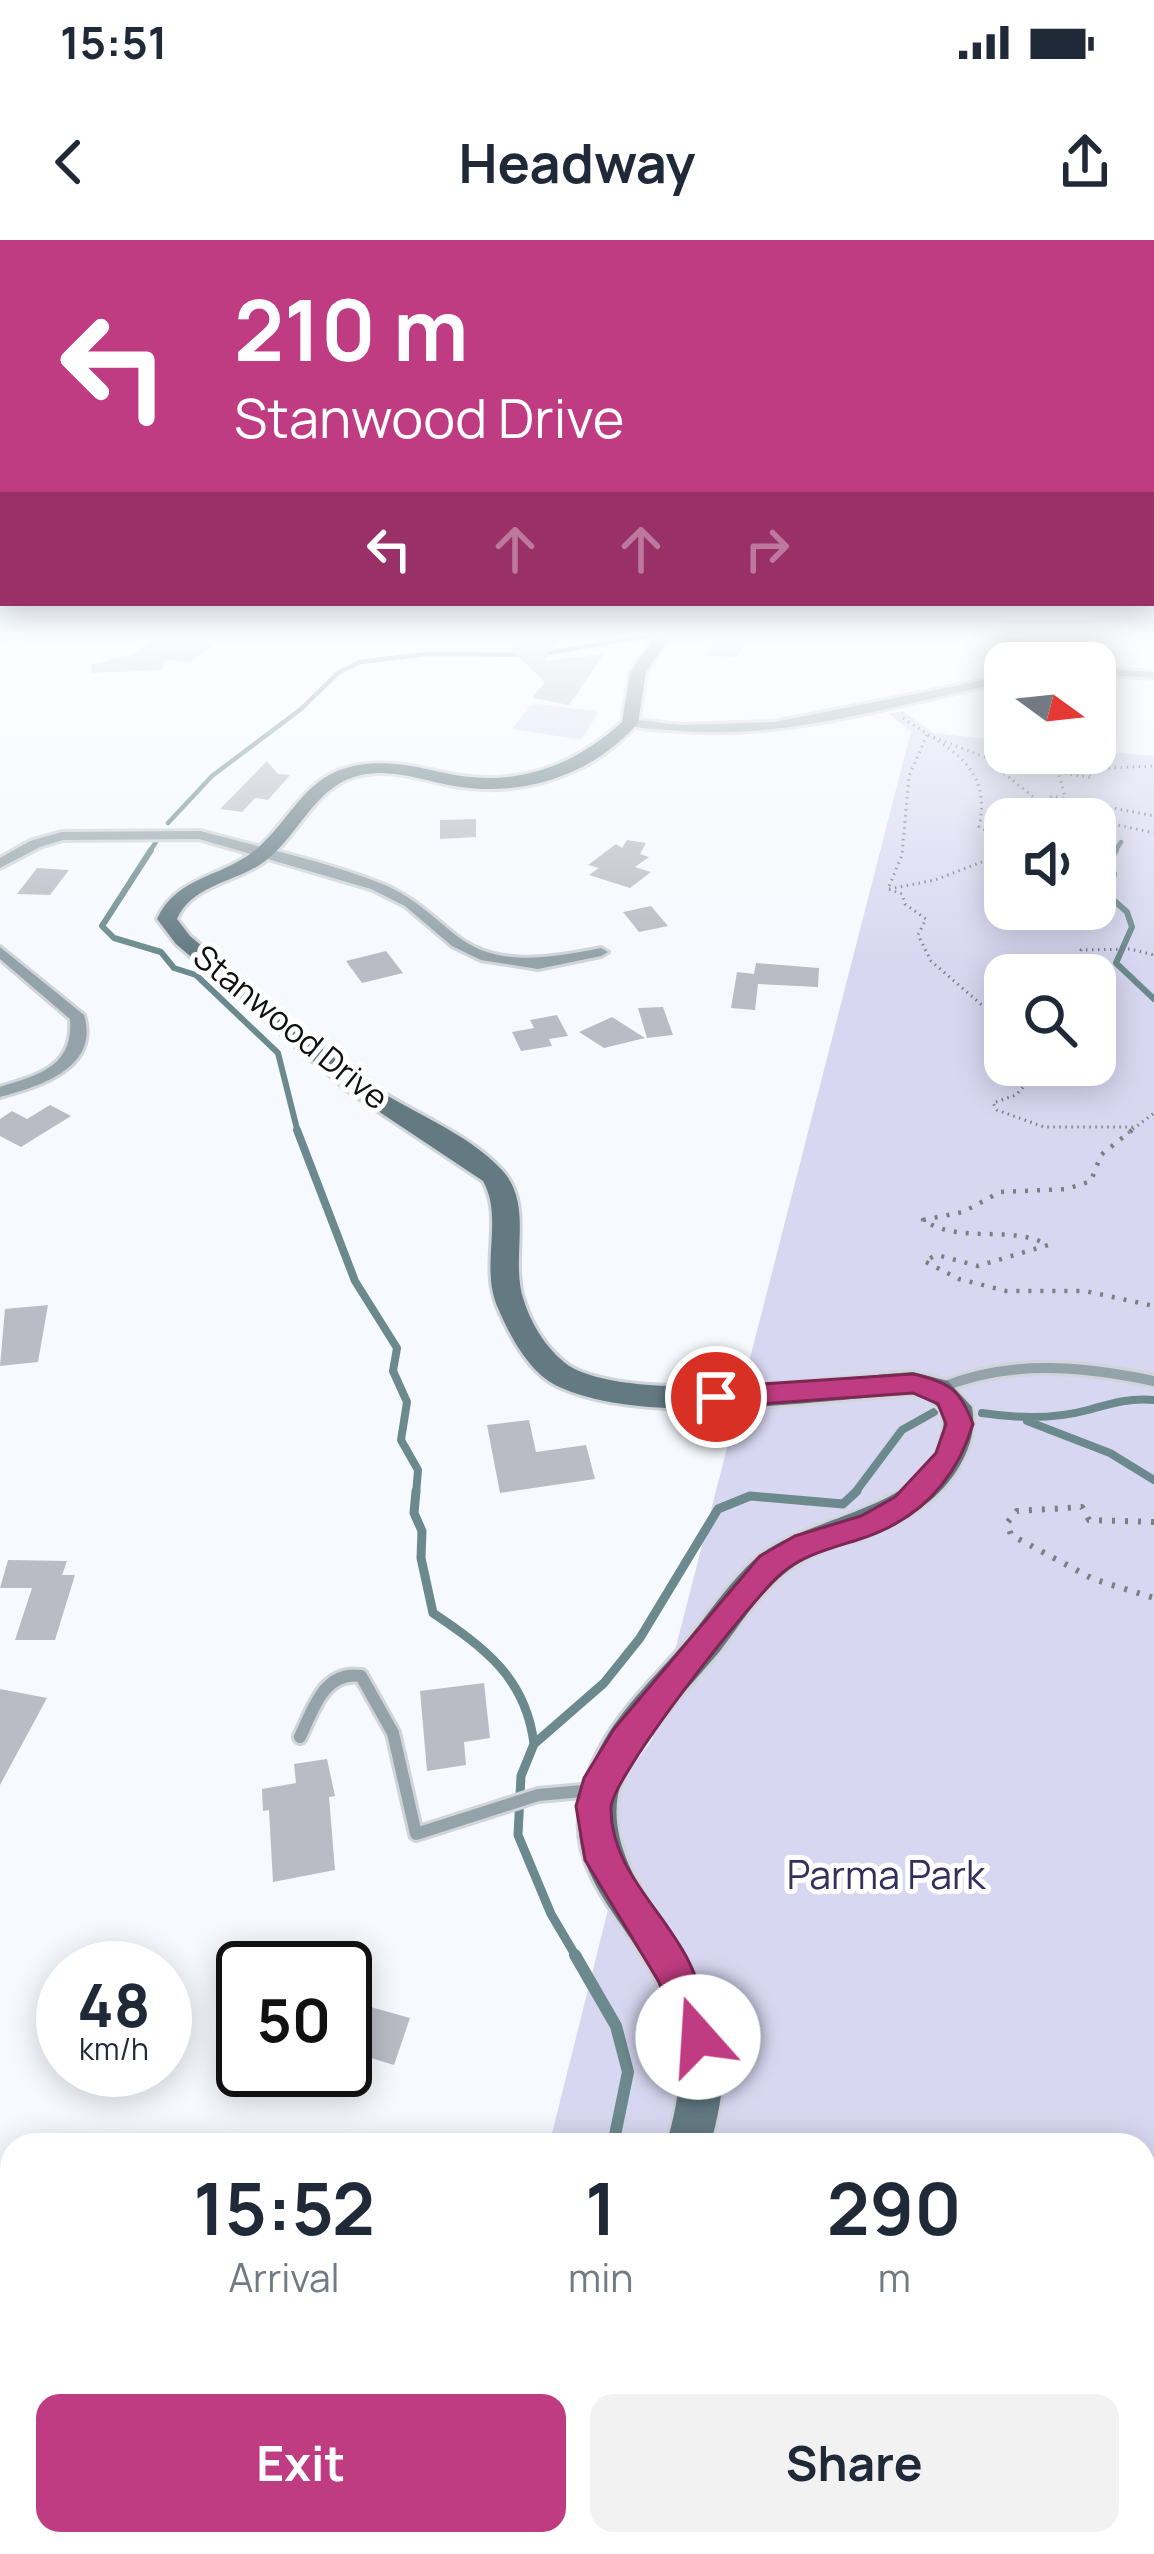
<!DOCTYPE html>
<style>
body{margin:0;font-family:Manrope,sans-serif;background:#f2f2f3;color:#1f2937;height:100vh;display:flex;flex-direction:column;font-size:45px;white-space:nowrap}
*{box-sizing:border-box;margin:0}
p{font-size:39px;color:#747a83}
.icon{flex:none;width:66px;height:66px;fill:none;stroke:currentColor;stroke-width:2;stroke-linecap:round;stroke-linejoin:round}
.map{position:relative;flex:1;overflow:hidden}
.drawer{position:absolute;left:0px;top:1893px;width:1155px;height:423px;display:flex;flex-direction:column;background:#fff;border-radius:36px 36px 0 0;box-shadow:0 6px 30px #0003}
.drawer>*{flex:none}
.hud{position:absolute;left:0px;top:0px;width:1155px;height:366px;box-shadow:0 6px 30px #0003;background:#c03c82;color:#fff;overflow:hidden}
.needle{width:78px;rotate:105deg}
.controls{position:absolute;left:984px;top:402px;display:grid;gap:24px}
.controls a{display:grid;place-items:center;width:132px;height:132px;border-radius:24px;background:#fff;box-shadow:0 6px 30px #0003;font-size:60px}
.speed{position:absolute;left:36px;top:1701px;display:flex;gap:24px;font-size:60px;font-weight:700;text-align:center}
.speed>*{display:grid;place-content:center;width:156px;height:156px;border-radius:50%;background:#fff;box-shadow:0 6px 30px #0003;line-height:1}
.speed small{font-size:30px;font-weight:400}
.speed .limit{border:6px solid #111;border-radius:18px;background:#fff;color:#111}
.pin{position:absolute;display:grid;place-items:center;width:102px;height:102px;color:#fff;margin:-51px;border:6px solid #fff;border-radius:50%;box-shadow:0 3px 12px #0007}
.me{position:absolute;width:132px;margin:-66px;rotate:341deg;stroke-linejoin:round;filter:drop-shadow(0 0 9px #0008)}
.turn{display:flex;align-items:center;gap:42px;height:252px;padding:0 36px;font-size:54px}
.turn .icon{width:156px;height:156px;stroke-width:2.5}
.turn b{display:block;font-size:84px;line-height:102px}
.lanes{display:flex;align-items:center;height:114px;padding:0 36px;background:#0003;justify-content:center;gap:60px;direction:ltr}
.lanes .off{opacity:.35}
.eta{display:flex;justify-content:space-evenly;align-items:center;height:204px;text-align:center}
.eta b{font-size:72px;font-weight:700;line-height:84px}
.cta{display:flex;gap:24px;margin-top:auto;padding:24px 36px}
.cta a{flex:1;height:138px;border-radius:24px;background:#c03c82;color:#fff;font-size:48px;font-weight:700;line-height:138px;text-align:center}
.cta a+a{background:#f2f2f3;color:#1f2937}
.status{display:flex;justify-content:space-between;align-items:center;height:84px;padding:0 60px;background:#fff;direction:ltr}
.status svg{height:33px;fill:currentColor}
header{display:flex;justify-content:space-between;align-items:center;height:156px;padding:0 36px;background:#fff;font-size:54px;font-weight:700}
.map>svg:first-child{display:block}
.green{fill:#d8d7f1;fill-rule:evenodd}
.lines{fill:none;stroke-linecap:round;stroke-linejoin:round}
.stream-far4{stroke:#6c8a8d;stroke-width:4.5}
.stream-far3{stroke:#6c8a8d;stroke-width:6}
.stream-far2{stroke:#6c8a8d;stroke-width:8}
.stream-far1{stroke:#6c8a8d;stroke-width:9}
.stream{stroke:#6c8a8d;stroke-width:12}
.building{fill:#b9bcc4}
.service-far2-casing{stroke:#d1d4d8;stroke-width:9}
.service-far1-casing{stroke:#d1d4d8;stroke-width:16}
.service-casing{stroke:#d1d4d8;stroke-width:18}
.minor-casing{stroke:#d1d4d8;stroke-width:6}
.secondary-casing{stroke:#d1d4d8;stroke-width:6}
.path-far3{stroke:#7c7f82;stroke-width:3;stroke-dasharray:1.5 4.5;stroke-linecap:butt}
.path-far2{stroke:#7c7f82;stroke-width:4.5;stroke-dasharray:3 9;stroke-linecap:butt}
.path-far1{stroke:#7c7f82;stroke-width:6;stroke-dasharray:3 10;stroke-linecap:butt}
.path{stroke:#7c7f82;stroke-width:8;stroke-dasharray:4.5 14;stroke-linecap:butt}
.service-far2{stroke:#94a3aa;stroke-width:6}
.service-far1{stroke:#94a3aa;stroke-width:10}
.service{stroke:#94a3aa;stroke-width:12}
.minor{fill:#94a3aa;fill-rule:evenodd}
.secondary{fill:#637a83;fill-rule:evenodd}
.route{fill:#c03c82;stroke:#7d2754;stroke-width:3}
.labels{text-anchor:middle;stroke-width:10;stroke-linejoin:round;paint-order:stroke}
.street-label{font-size:33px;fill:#0d0f11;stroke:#fff}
.near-park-label{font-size:39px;fill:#352f5b;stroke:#fff}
</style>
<div class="status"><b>15:51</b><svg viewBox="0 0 49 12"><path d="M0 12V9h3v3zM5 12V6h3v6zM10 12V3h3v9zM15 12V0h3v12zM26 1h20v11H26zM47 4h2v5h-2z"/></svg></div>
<header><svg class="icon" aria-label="back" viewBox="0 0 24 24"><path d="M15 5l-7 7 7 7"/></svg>Headway<svg class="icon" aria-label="share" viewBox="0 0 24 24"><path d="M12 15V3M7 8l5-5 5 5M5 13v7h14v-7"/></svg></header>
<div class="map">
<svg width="1154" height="2314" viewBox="0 0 1154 2314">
<rect width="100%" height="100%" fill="#f6fafe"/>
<!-- green -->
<path class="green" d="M537,464L594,471L598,473L582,498L576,499L512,489L529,466Z
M903,471L933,493L1005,501V513L1095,511L1154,516V2314H449L451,2304H1143V1905H549L620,1622L593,1578L652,1500L911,491L889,474ZM1005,579H1095V669H1005ZM1005,735H1095V825H1005Z"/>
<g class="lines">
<!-- stream-far4 -->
<path class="stream-far4" d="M542,414L646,396
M168,583L212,536L301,469L338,433L360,422L427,414L527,415
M149,613L159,597
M1114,613L1121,602"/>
<!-- stream-far3 -->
<path class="stream-far3" d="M151,610L102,686L114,698L161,712L174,728L196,735L278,813L298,893
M1116,610L1109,622L1114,634L1109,656L1127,672L1132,687L1116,723L1154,759"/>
<!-- stream-far2 -->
<path class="stream-far2" d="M297,890L355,1041L397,1108L393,1131L407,1162L401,1200L418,1230L416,1254
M982,1173C1015,1178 1055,1179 1088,1170C1113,1163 1128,1158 1154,1160
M1027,1181L1110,1213L1154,1240
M854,1254L902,1190L934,1172"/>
<!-- stream-far1 -->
<path class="stream-far1" d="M416,1251L414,1273L422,1291L421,1318L433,1373C485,1408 526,1438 534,1504
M577,1718L551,1674L518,1595L521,1536L534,1504L604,1443L640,1398L718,1269L750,1256L843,1264L857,1251"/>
<!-- stream -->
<path class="stream" d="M575,1715L616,1786L628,1832L613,1905
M405,2304L406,2314"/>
</g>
<!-- building -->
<path class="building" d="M524,393L563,396L544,421L604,414L569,465L532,458L545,442L511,410Z
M728,393H749L737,417L705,416L715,398Z
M158,397L216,404L190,422L164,419L162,430L92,433L91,425L133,414Z
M267,521L278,534L290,535L268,560L255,558L242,572L220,569Z
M476,579V597L440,599V580Z
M627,600L646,603L640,614L649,617L635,627L651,632L630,648L589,635L599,628L588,625L616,604L622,608Z
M37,628L69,630L50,655L17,654Z
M651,666L668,686L639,692L623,672Z
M386,711L403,733L362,743L346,721Z
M756,723L819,728L818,747L758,744L755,770L731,768L737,732L754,734Z
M663,767L673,795L647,798L638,768Z
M557,775L568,796L549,799L552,806L521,811L512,792L534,788L530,780Z
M612,777L645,798L604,808L579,792Z
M50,865L71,876L21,907L0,896V879L12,871L27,879Z
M48,1065L38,1122L0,1126L5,1069Z
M529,1180L536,1212L586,1205L595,1239L500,1253L487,1185Z
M8,1320L67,1321L62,1335H75L55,1400H15L32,1348H0Z
M484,1443L490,1498L464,1502L466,1525L427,1531L420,1451Z
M0,1449L47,1458L0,1545Z
M327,1519L335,1556L329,1557L335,1630L273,1642L269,1570L263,1571L262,1549L296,1543L294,1524Z
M367,1766L410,1778L394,1825L351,1812Z"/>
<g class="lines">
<defs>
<path id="service-far2" d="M121,393L133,396"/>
<path id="service-far1" d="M940,1148C1010,1119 1082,1126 1154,1141"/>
<path id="service" d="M300,1497C313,1470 324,1430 361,1436L393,1493L416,1594L538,1555L594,1550"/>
<path id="minor" d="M3,393H15L0,403Z
M995,393H1007L1042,423H1030Z
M1095,428L1154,432V438L1095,434Z
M1005,436V442C895,465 782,502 669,490C654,489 637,489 624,483L630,479L681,485L775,482Z
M200,591C259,607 323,621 380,643C411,655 432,676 457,696C499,729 553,717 601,708L608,712L601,716L538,729L481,720L452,706L405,666L371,649L199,599L63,600L40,607L0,628V618L30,601L62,592Z
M0,707L84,775C100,828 40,846 0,857V847C38,835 74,827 70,779L0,719Z"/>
<path id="secondary" d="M658,393H673L646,432L638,483C593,535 522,558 454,546C422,540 386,526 354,537C312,550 296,601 261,624C234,642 191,646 177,679L190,696C248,744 304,798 365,841C408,872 466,891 502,930C535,966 509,1018 524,1061C532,1087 553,1120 579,1131C653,1162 829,1138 913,1132L948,1141L972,1167C976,1189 970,1208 959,1227C914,1300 842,1286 784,1334C758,1355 740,1385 720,1411C689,1448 653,1484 629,1525C580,1612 689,1698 715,1779C729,1820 722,1865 710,1905H666C678,1865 686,1821 673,1780C641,1675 533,1633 600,1508C622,1466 661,1431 691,1395C712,1369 731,1340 756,1318C810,1271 953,1270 943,1172L927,1157L913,1154C814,1160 647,1188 557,1146C528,1132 509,1094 497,1066C480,1024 504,979 483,941L348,851L176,704L157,679C174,641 212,638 244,618C284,594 299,541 346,528C380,518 412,526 445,533C513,548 572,528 622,482L630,432Z
M483,2304H535L533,2314H481Z"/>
</defs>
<!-- service-far2 casing -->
<use href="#service-far2" class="service-far2-casing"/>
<!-- service-far1 casing -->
<use href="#service-far1" class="service-far1-casing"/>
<!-- service casing -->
<use href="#service" class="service-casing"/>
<!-- minor casing -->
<use href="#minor" class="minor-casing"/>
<!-- secondary casing -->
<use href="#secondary" class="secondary-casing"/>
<!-- path-far3 -->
<path class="path-far3" d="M903,478C947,508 993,525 979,587L985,590L987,605L1002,614
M927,495L909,536L902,615L888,649L902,654L905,664L926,679L918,695L931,721L1005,785
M928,495L1002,524L1001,531L1042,564L1052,556L1154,576
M1066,560L1058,532L1092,538L1083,529L1154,526
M1095,580L1154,593
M889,649L935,640L1005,613
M1080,735L1081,710L1130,709L1154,715
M1027,825V843L1016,855L993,863L997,870L1044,887H1133
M1128,893L1154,873"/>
<!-- path-far2 -->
<path class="path-far2" d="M1132,890L1101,915L1091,941L1067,949L1000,952L963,972L923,980C962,1005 1009,984 1048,1005L978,1026L937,1015L924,1021L959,1039L1006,1051H1085L1154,1066"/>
<!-- path-far1 -->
<path class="path-far1" d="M1154,1282L1089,1280L1082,1267L1017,1271L1007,1283L1011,1295L1093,1339L1154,1358"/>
<!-- path -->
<path class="path" d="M1143,2081L1154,2072
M1003,2304L1004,2314
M1050,2304L1057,2314
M1137,2304L1141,2314"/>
<!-- service-far2 -->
<use href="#service-far2" class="service-far2"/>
<!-- service-far1 -->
<use href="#service-far1" class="service-far1"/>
<!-- service -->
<use href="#service" class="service"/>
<!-- minor -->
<use href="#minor" class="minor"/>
<!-- secondary -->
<use href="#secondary" class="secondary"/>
</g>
<!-- sky -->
<linearGradient id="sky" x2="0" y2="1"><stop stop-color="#86b8d9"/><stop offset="0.55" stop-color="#fbfdff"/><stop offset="1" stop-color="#fbfdff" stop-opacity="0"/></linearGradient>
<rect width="1154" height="717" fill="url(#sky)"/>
<!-- route -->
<path class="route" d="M913,1134C949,1142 960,1149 973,1184C955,1243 916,1282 857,1300C832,1308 803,1315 782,1333C753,1357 611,1537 611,1568C610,1628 663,1670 688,1720C700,1744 708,1772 717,1797L712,1811L698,1816L684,1811L659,1742L585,1620L576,1566L584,1538L614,1489L760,1316L795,1296L861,1276L895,1257L936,1213L946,1184L938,1164L913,1153L716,1167L703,1157L716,1147Z"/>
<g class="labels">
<!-- street labels -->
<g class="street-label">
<text transform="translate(291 787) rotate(39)" y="12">Stanwood Drive</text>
</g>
<!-- near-park labels -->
<g class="near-park-label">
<text x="886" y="1649">Parma Park</text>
</g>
</g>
</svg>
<div class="controls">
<a><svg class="needle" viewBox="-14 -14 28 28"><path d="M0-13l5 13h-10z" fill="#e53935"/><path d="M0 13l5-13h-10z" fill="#747a83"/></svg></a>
<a><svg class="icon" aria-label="sound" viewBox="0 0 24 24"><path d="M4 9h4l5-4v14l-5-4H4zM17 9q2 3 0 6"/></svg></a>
<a><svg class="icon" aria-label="search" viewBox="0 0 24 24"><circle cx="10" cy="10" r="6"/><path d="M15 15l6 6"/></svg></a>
</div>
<div class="speed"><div>48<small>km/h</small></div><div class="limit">50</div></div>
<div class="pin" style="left:716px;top:1157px;background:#d93025"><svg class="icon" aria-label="arrive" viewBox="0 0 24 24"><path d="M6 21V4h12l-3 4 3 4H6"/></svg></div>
<svg class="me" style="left:698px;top:1797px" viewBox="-20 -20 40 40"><circle r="19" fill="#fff"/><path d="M0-13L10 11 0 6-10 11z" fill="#c03c82"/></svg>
<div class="hud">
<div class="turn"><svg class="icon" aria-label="left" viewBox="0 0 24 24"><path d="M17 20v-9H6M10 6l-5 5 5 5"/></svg><div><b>210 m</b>Stanwood Drive</div></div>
<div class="lanes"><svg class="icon" aria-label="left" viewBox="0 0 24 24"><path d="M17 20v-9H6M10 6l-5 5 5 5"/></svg><svg class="icon off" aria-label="ahead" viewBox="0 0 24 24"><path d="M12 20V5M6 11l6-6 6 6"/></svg><svg class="icon off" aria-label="ahead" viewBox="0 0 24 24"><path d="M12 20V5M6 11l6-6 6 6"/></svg><svg class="icon off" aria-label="right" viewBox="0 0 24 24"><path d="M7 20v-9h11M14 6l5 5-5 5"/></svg></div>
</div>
<section class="drawer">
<div class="eta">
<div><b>15:52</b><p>Arrival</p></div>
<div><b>1</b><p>min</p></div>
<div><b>290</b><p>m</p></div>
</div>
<div class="cta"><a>Exit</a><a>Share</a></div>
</section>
</div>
